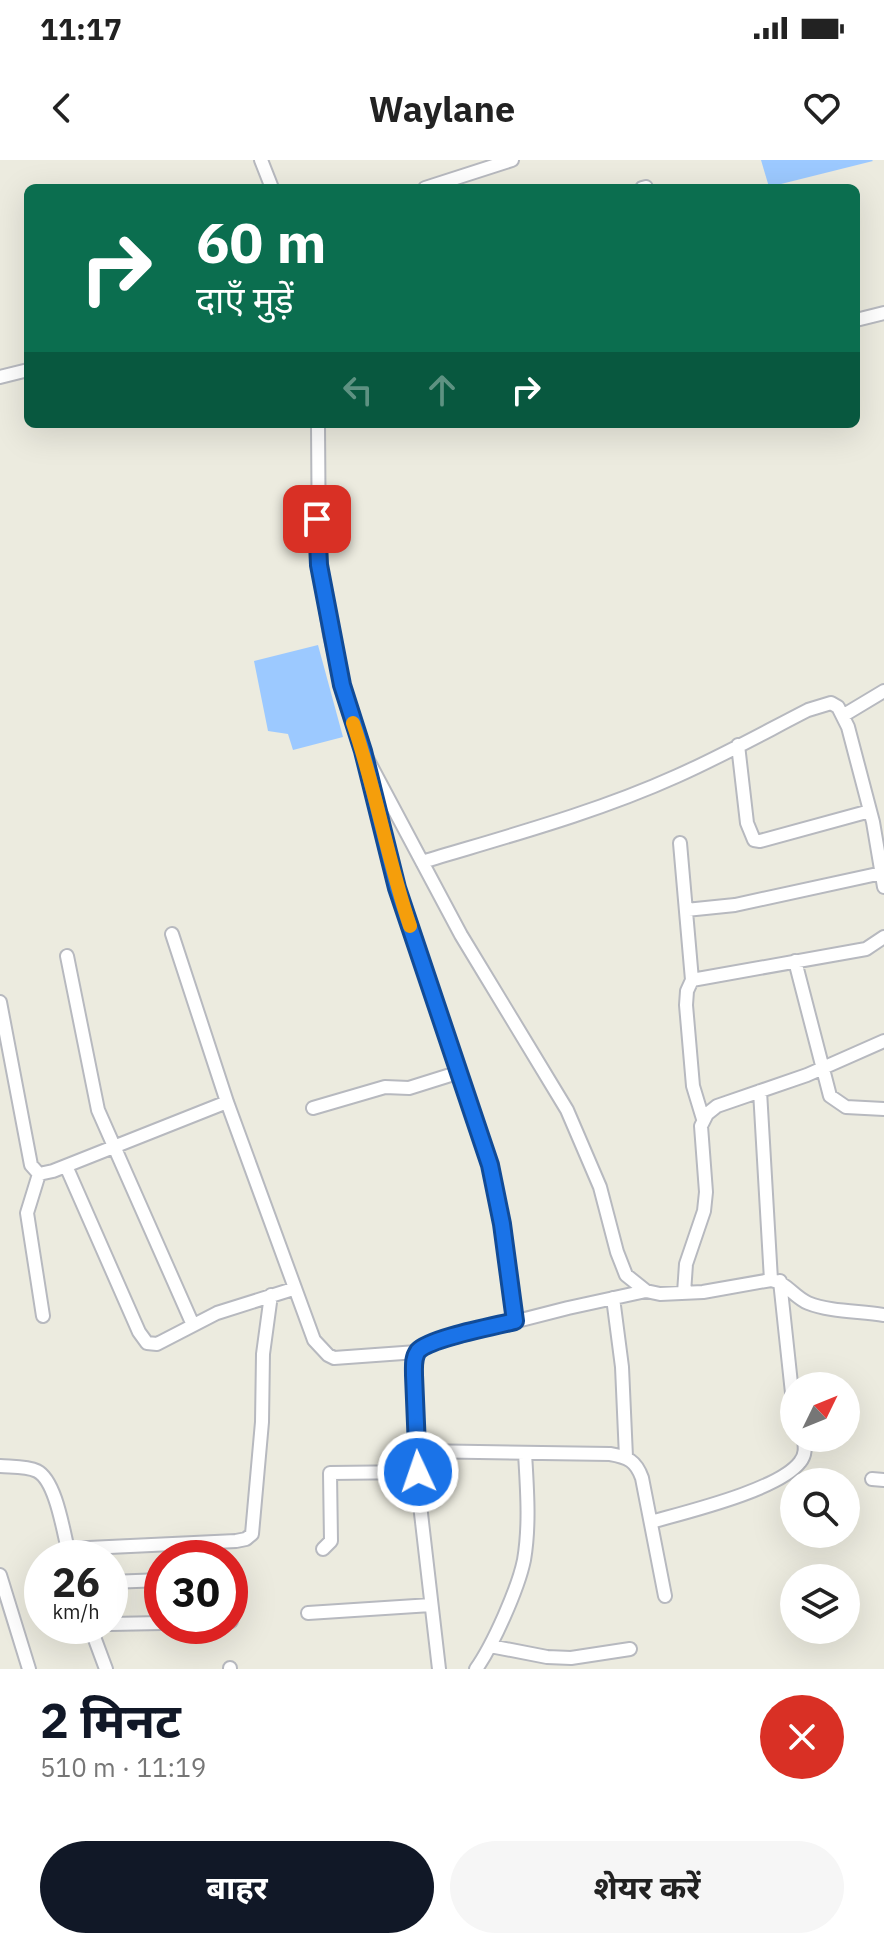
<!DOCTYPE html>
<html lang="hi">
<meta charset="utf-8">
<style>
body{margin:0;font-family:"IBM Plex Sans","Noto Sans Devanagari",sans-serif;background:#f6f6f6;color:#222;height:100vh;display:flex;flex-direction:column;font-size:30px;white-space:nowrap}
*{box-sizing:border-box;margin:0}
p{font-size:26px;color:#767676}
.icon{flex:none;width:44px;height:44px;fill:none;stroke:currentColor;stroke-width:2;stroke-linecap:round;stroke-linejoin:round}
.map{position:relative;height:1509px;overflow:hidden}
.drawer{display:flex;flex-direction:column;background:#fff;flex:1}
.drawer>*{flex:none}
.guide{position:absolute;left:24px;top:24px;width:836px;height:244px;border-radius:12px;box-shadow:0 8px 32px #0002;background:#0b6e4f;color:#fff;overflow:hidden}
.needle{width:52px;rotate:47deg}
.fabs{position:absolute;left:780px;top:1212px;display:grid;gap:16px}
.fabs a{display:grid;place-items:center;width:80px;height:80px;border-radius:50%;background:#fff;box-shadow:0 8px 32px #0002;font-size:40px}
.speed{position:absolute;left:24px;top:1380px;display:flex;gap:16px;font-size:40px;font-weight:700;text-align:center}
.speed>*{display:grid;place-content:center;width:104px;height:104px;border-radius:50%;background:#fff;box-shadow:0 8px 32px #0002;line-height:1}
.speed small{font-size:20px;font-weight:400}
.speed .limit{border:12px solid #d22;background:#fff;color:#111}
.pin{position:absolute;display:grid;place-items:center;width:68px;height:68px;color:#fff;margin:-34px;border-radius:16px;box-shadow:0 4px 12px #0006}
.me{position:absolute;width:88px;margin:-44px;rotate:357deg;stroke-linejoin:round;filter:drop-shadow(0 0 6px #0008)}
.turn{display:flex;align-items:center;gap:28px;height:168px;padding:0 40px;font-size:36px}
.turn .icon{width:104px;height:104px;stroke-width:2.5}
.turn b{display:block;font-size:56px;line-height:68px}
.lanes{display:flex;align-items:center;height:76px;padding:0 40px;background:#0003;justify-content:center;gap:40px;direction:ltr}
.lanes .off{opacity:.35}
.round{display:grid;place-items:center;flex:none;width:84px;height:84px;border-radius:42px;background:#f6f6f6}
.summary{display:flex;align-items:center;justify-content:space-between;height:136px;padding:0 40px}
h1{font-size:48px;font-weight:700;line-height:60px;color:#111827}
.button{display:flex;gap:16px;margin-top:auto;padding:16px 40px}
.button a{flex:1;height:92px;border-radius:48px;background:#111827;color:#fff;font-size:32px;font-weight:700;line-height:92px;text-align:center}
.button a+a{background:#f6f6f6;color:#222}
.status{display:flex;justify-content:space-between;align-items:center;height:56px;padding:0 40px;background:#fff;direction:ltr}
.status svg{height:22px;fill:currentColor}
header{display:flex;justify-content:space-between;align-items:center;height:104px;padding:0 40px;background:#fff;font-size:36px;font-weight:700}
.map>svg:first-child{display:block}
.water{fill:#9cc9ff}
.lines{fill:none;stroke-linecap:round;stroke-linejoin:round}
.minor-casing{stroke:#b7b9bf;stroke-width:16}
.minor{stroke:#fff;stroke-width:12}
.route-casing{stroke:#114b97;stroke-width:20}
.route{stroke:#1a73e8;stroke-width:14}
.slow{stroke:#f59e0b;stroke-width:14}
</style>
<div class="status"><b>11:17</b><svg viewBox="0 0 49 12"><path d="M0 12V9h3v3zM5 12V6h3v6zM10 12V3h3v9zM15 12V0h3v12zM26 1h20v11H26zM47 4h2v5h-2z"/></svg></div>
<header><svg class="icon" aria-label="back" viewBox="0 0 24 24"><path d="M15 5l-7 7 7 7"/></svg>Waylane<svg class="icon" aria-label="heart" viewBox="0 0 24 24"><path d="M12 20l-8-8c-3-5 5-10 8-4 3-6 11-1 8 4z"/></svg></header>
<div class="map">
<svg width="884" height="1509" viewBox="0 0 884 1509">
<rect width="100%" height="100%" fill="#ecebdf"/>
<!-- water -->
<path class="water" d="M761,0H872L873,1L769,27Z
M318,485L343,577L293,590L288,574L268,571L254,501Z"/>
<g class="lines">
<defs>
<path id="minor" d="M261,0L272,28
M425,28L512,0
M642,28L646,27
M856,160L884,153
M0,217L28,210
M318,264L319,405L330,475L350,555L363,591L461,775L567,950L600,1027L617,1092L626,1115L646,1131L660,1134L703,1132L771,1120C786,1122 794,1137 808,1143C830,1152 860,1151 884,1155
M844,555L884,531
M738,585L747,663L754,680L760,681L870,651
M366,606L397,728L490,1005L502,1064L515,1161
M680,683L692,820
M422,702C508,676 595,653 677,616C722,596 765,572 808,550L831,543L838,547L848,567L873,662L884,727
M686,750L735,745L882,713
M172,774L227,942L314,1180L328,1195L334,1198L417,1192
M67,796L98,950L193,1165
M795,801L830,936L846,947L884,949
M0,842L31,1005L39,1014L53,1011L227,942
M760,931L771,1120
M313,948L385,927L409,928L460,912
M703,959L693,926L686,845L687,831L692,820L866,789L884,777
M66,1006L139,1172L147,1183L157,1184L217,1153L293,1129
M39,1014L27,1053L43,1156
M780,1121L792,1233
M684,1133L686,1104L704,1051L706,1032L701,966L707,954L717,946L807,915L884,881
M613,1138L622,1207L626,1297
M417,1291L610,1294C628,1297 636,1301 642,1318L665,1436
M0,1306C11,1307 27,1306 37,1311C57,1321 64,1377 70,1398
M872,1319L884,1320
M651,1362C686,1352 779,1330 800,1302C806,1295 805,1287 804,1278
M67,1389L236,1381L246,1379L252,1374L262,1262L263,1194L271,1135
M323,1389L331,1381L330,1313L418,1312
M0,1415L29,1509
M110,1422L162,1420
M308,1453L431,1445
M230,1461H231
M110,1464L162,1463
M90,1466L106,1509
M490,1486L547,1497L571,1498L630,1489
M230,1509V1508
M439,1509L419,1336L414,1215C414,1198 416,1191 431,1183L568,1148L646,1131
M476,1509C493,1485 518,1429 524,1400C530,1365 527,1328 525,1293"/>
</defs>
<!-- minor casing -->
<use href="#minor" class="minor-casing"/>
<!-- minor -->
<use href="#minor" class="minor"/>
</g>
<g class="lines">
<defs>
<path id="route" d="M317,359L319,405L342,525L363,591L397,728L490,1005L502,1064L515,1161C495,1166 430,1178 418,1191C413,1198 414,1206 414,1215L418,1312"/>
</defs>
<!-- route casing -->
<use href="#route" class="route-casing"/>
<!-- route -->
<use href="#route" class="route"/>
<!-- slow -->
<path class="slow" d="M353,563C376,629 387,699 410,766"/>
</g>
</svg>
<div class="fabs">
<a><svg class="needle" viewBox="-14 -14 28 28"><path d="M0-13l5 13h-10z" fill="#e53935"/><path d="M0 13l5-13h-10z" fill="#767676"/></svg></a>
<a><svg class="icon" aria-label="search" viewBox="0 0 24 24"><circle cx="10" cy="10" r="6"/><path d="M15 15l6 6"/></svg></a>
<a><svg class="icon" aria-label="layers" viewBox="0 0 24 24"><path d="M12 4l9 5-9 5-9-5zM3 14l9 5 9-5"/></svg></a>
</div>
<div class="speed"><div>26<small>km/h</small></div><div class="limit">30</div></div>
<div class="pin" style="left:317px;top:359px;background:#d93025"><svg class="icon" aria-label="arrive" viewBox="0 0 24 24"><path d="M6 21V4h12l-3 4 3 4H6"/></svg></div>
<svg class="me" style="left:418px;top:1312px" viewBox="-20 -20 40 40"><circle r="17" fill="#1a73e8" stroke="#fff" stroke-width="3"/><path d="M0-11L8 9 0 5-8 9z" fill="#fff"/></svg>
<div class="guide">
<div class="turn"><svg class="icon" aria-label="right" viewBox="0 0 24 24"><path d="M7 20v-9h11M14 6l5 5-5 5"/></svg><div><b>60 m</b>दाएँ मुड़ें</div></div>
<div class="lanes"><svg class="icon off" aria-label="left" viewBox="0 0 24 24"><path d="M17 20v-9H6M10 6l-5 5 5 5"/></svg><svg class="icon off" aria-label="ahead" viewBox="0 0 24 24"><path d="M12 20V5M6 11l6-6 6 6"/></svg><svg class="icon" aria-label="right" viewBox="0 0 24 24"><path d="M7 20v-9h11M14 6l5 5-5 5"/></svg></div>
</div>
</div>
<section class="drawer">
<div class="summary"><div><h1>2 मिनट</h1><p>510 m · 11:19</p></div><a class="round" style="background:#d93025;color:#fff"><svg class="icon" aria-label="close" viewBox="0 0 24 24"><path d="M6 6l12 12M18 6L6 18"/></svg></a></div>
<div class="button"><a>बाहर</a><a>शेयर करें</a></div>
</section>
